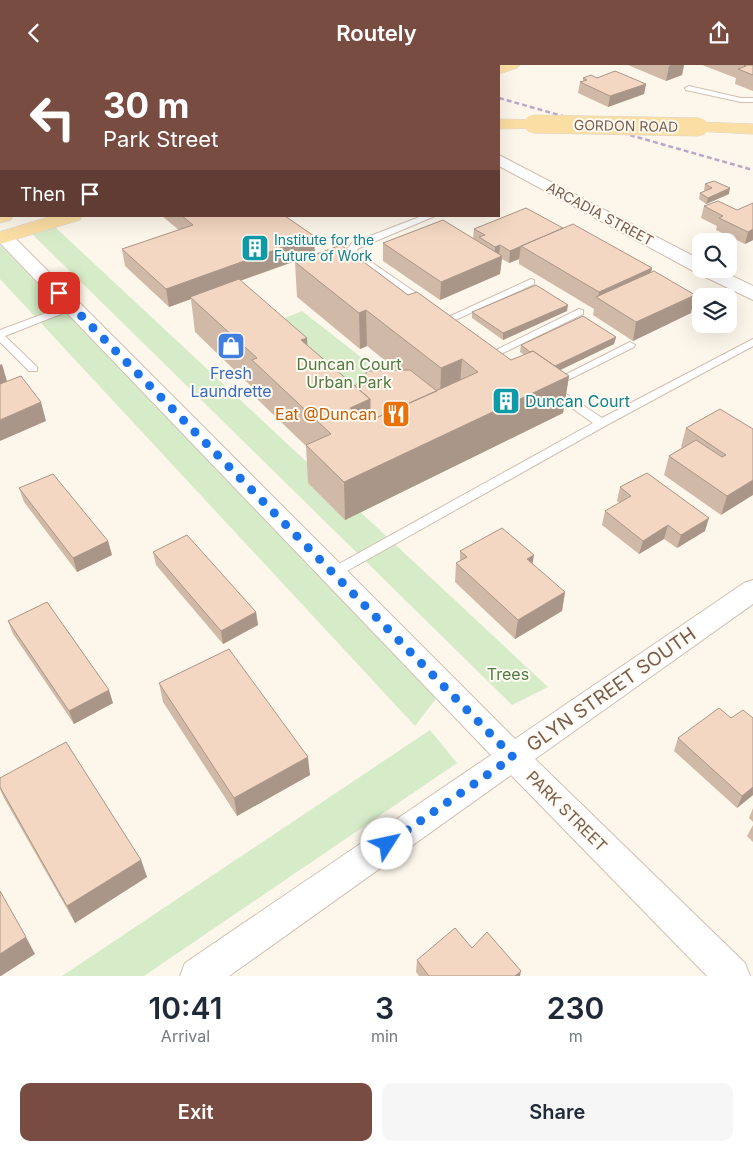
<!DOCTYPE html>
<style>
body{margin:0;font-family:Inter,sans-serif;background:#f6f6f7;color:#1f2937;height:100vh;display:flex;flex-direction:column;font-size:19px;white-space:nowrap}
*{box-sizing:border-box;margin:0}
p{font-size:16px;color:#747a83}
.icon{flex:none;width:28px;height:28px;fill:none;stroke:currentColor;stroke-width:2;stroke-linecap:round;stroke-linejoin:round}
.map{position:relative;height:911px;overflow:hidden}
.side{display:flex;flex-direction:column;background:#fff;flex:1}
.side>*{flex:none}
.guide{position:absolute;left:0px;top:0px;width:500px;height:152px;box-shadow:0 5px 20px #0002;background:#794c42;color:#fff;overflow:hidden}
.fabs{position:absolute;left:692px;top:168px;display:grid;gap:10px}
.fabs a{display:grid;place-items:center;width:45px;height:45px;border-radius:10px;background:#fff;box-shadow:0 5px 20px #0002;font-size:25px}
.pin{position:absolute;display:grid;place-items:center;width:42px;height:42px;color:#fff;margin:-21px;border-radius:10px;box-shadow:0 2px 8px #0006}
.me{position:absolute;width:55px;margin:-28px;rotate:55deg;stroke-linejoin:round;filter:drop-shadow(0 0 4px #0008)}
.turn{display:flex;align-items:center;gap:18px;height:105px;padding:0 20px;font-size:22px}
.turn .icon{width:65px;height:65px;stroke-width:2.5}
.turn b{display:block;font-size:35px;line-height:42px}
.then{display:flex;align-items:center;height:48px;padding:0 20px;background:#0003;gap:10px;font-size:19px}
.eta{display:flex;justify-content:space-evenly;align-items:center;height:85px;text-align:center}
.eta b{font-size:30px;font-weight:600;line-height:35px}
.action{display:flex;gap:10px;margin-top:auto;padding:10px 20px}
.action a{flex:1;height:58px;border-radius:10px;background:#794c42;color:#fff;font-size:20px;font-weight:600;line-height:58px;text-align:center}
.action a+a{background:#f6f6f7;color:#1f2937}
header{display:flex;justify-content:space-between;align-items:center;height:65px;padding:0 20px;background:#794c42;color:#fff;font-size:22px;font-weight:600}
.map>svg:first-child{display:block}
.commercial{fill:#fde9df}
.green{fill:#d6ecc8}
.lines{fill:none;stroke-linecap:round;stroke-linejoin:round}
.lane-casing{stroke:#d1bfb0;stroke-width:2}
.street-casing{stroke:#d1bfb0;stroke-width:2}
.primary-casing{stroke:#dcd5d1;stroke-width:1}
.lane{fill:#fff;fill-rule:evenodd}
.street{fill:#fff;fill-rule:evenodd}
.primary{fill:#fbdea4;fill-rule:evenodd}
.rail{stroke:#bba8c9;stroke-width:2.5;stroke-dasharray:5 3;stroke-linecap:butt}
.primary-bridge-casing{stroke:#dcd5d1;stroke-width:19;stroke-linecap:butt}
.primary-bridge{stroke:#fbdea4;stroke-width:18}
.wall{fill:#d1b9a7}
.shaded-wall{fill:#aa9688}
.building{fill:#f3d7c2;stroke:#aa9688}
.route{stroke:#1a73e8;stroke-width:9;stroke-dasharray:0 16.2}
.labels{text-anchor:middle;stroke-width:4;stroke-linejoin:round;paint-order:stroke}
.far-street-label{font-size:14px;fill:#7a5e4d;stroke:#fffaf2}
.far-culture-label{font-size:14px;fill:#0d838f;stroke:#fffaf2;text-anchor:start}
.park-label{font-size:16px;fill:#507a41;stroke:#fffaf2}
.shop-label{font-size:16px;fill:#366cbe;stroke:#fffaf2}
.culture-label{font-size:16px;fill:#0d838f;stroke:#fffaf2;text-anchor:start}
.food-label{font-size:16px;fill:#c56008;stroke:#fffaf2;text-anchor:end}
.street-label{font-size:16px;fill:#7a5e4d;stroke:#fffaf2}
.near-street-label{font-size:19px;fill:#7a5e4d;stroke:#fffaf2}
</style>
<header><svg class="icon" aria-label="back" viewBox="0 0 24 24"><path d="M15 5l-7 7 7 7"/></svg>Routely<svg class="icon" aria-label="share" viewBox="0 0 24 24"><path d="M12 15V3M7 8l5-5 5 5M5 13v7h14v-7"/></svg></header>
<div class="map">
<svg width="753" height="911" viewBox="0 0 753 911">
<rect width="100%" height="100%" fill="#fdf7eb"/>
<!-- commercial -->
<path class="commercial" d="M0,0H327L332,1H1L0,143Z"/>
<!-- green -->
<path class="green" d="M55,162L548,622L512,640L32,169Z
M0,180L438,631L415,661L0,214Z
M302,246L398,321L352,338L265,261Z
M430,665L457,698L144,911H62Z"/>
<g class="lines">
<defs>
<path id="lane" d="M76,0H84V1H76Z
M489,0H496V1H489Z
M689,21L741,33H753V37H741L686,25L685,23Z
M0,98H1V103H0Z
M422,151H435L357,184L358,188L428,236L430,238L425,241L351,191L347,184L352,178Z
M531,214L534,215V219L453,256H445L444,254Z
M73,238L78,241L76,243L5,271L37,302V306H29L0,277V265Z
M579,244L583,245V249L501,289L497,290L492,287Z
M753,274V281L605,361L338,511H328L326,508L328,505L593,358L549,327L548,325L549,323H557L602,353Z
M630,277L635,280L634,282L558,320L554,321L549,318Z"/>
<path id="street" d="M499,90L701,195V204H718L753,221V235L697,208L499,101Z
M4,167L10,168L515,674L744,518L753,515V539L535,694L745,898L750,911H707L511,710L229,911H180L185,898L491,690L0,178V168Z"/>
<path id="primary" d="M496,0H520L517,3L499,9V1H493Z
M499,54L539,55L541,59L539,63L499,64Z
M699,57L753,59V69L693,66L691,62L693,58Z
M0,146L1,151H13L11,155L0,158Z
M52,151H82L80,155L0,179V167Z"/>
</defs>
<!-- lane casing -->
<use href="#lane" class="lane-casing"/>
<!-- street casing -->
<use href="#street" class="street-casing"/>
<!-- primary casing -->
<use href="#primary" class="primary-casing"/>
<!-- lane -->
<use href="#lane" class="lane"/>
<!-- street -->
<use href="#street" class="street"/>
<!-- primary -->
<use href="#primary" class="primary"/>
<!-- rail -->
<path class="rail" d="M384,0L388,1
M401,0L405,1
M499,33L753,105"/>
<defs>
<path id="primary-bridge" d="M533,59L699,62"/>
</defs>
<!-- primary-bridge casing -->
<use href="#primary-bridge" class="primary-bridge-casing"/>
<!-- primary-bridge -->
<use href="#primary-bridge" class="primary-bridge"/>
</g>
<!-- wall -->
<path class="wall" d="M255,0H336L338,1H255Z
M628,0H684L682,10L666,16Z
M702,0H753V26L735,19L736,13Z
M583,13L646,19L644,29L608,42L578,28L580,17L583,16Z
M1,65V90L0,88V66Z
M705,119L729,129L706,139L699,134L700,128L705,126L704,125Z
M704,141L737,145L753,175L745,179L716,165L717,161L701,153Z
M162,151H285L315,189L240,216L307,280L355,321L397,305L367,281L360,284L297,232L295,197L408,230L511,295L524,290L520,287L521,280L616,272L614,279L560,305L569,311L563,348L345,455L308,418L306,381L255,332L254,324L195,267L191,234L169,242L125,201L122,184L179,165Z
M563,163L652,203L651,207L691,248L633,276L593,250L594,244L519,199V194L509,198L502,194L500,209L440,235L383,196V178L473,173L474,164Z
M567,246L503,275L472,253V247Z
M686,363L753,364L721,450L664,410L669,391L682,383L681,382Z
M620,422L705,466L677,483L664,474L639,489L602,460L605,446L620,438L617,436Z
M19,423L108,476L112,490L77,507L24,437Z
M460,486L565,527L562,546L515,574L455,517L456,498L460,496Z
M153,487L256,547L258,560L223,579L156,500Z
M8,556L113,638L74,659L13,569Z
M159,618L310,710L237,751L163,637Z
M731,653H753V730L737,743L674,686L678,673Z
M0,713L141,795L147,812L75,858L4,733L0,724Z
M753,743V757L749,753Z
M753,760V777L747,771Z
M472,883L520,911H419L416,907L417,895Z"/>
<!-- shaded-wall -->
<path class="shaded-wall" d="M0,0H16L11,1H1V4H0Z
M185,0H218V1H180Z
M221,0H233L229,1H221Z
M671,0H684L682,10L666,16L669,1Z
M646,19L644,29L608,42L610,31Z
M730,123L729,129L706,139L708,133Z
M753,164V175L745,179L748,167Z
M314,171L315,189L192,233L190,232L191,234L169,242L166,224Z
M500,180L499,192L494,194L495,182Z
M521,181L519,194L509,198L510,186Z
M502,191L500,209L440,235L441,217Z
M652,203L648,220L598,233L599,227Z
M695,230L691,248L633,276L636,257Z
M568,240L567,246L503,275V268Z
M366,245L367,281L360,284L359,248Z
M616,272L614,279L552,309L553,302Z
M307,273L309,309L301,275Z
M462,294L459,331L440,335L441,303Z
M2,299L9,323L0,326V300Z
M569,311L563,348L345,455L344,417Z
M370,334V371L350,343Z
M41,337L46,356L0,376V355Z
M753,415V430L721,450L727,431Z
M709,453L705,466L677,483L681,470Z
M668,460L664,474L639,489L643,476Z
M108,476L112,490L77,507L73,493Z
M534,490L531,509L527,494Z
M565,527L562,546L515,574L518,555Z
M256,547L258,560L223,579L221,566Z
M109,625L113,638L74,659L69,646Z
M308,692L310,710L237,751L234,733Z
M753,722V730L737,743L742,731Z
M141,795L147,812L75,858L67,841Z
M26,872L35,889L1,911H0V889Z
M521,906L520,911H515Z"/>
<!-- building -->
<path class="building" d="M103,0H185L180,1H98Z
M269,0H336L338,1H271Z
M744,0H753V10L738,4L746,1Z
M615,6L646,19L610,31L580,17L587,15L583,13L591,10L597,13Z
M1,65V78L0,76V66Z
M714,116L730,123L708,133L700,128L712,123L705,119Z
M718,136L737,145L753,138V164L748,167L719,153L723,151L704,141Z
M526,143L563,163L510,186L500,180L495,182L479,172L485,170L474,164Z
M182,151H285L314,171L166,224L122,184L193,160Z
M443,155L502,191L441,217L383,178Z
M573,159L652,203L599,227L521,181Z
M341,180L408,230L417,227L511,295L533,286L569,311L344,417L306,380L331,369L252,295L257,293L190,232L239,214L307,273L301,275L370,334L350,343L367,357L478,307L462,294L441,303L366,245L359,248L295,197Z
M654,206L695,230L636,257L596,232Z
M536,220L568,240L503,268L472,247Z
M583,251L616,272L555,301L533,286L530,287L521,280Z
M410,305L437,326L376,353L370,347V334L355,321L368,306Z
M21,311L41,337L0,355V319Z
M720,344L753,364V415L727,431L669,391L696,375L722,392L726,390L686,363Z
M647,408L709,453L681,470L668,460L643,476L605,446L631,431L620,422Z
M53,409L108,476L73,493L19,423Z
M502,463L534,490L527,494L565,527L518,555L456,498L467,492L460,486Z
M187,470L256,547L221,566L153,487Z
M47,537L109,625L69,646L8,556Z
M229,584L308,692L234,733L159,618Z
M719,643L731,653L743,645L753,653V722L742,731L678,673Z
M66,677L141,795L67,841L0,722V713Z
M0,826L26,872L0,889Z
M455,863L472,883L487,867L521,906L515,911H429L417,895Z"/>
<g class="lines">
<!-- route -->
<path class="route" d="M59,228L513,692L387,779"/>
</g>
<!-- icons -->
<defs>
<symbol id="building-square" viewBox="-11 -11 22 22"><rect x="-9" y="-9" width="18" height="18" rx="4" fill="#0f9aa8" stroke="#fffaf2"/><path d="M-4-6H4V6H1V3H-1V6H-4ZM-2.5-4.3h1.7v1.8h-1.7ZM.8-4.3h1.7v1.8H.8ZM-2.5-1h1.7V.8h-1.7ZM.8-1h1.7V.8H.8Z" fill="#fff"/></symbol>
<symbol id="shop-square" viewBox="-11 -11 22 22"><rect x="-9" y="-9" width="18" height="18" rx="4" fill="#3f7fe0" stroke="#fffaf2"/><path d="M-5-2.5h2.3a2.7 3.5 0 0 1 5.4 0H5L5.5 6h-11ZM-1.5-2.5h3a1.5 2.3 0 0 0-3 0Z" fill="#fff"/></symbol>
<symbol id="restaurant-square" viewBox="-11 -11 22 22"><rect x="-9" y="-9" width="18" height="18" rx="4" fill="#e8710a" stroke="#fffaf2"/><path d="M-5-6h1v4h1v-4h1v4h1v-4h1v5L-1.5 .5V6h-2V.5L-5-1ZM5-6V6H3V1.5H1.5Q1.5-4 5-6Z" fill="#fff"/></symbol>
</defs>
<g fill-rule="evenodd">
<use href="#building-square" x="239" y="167" width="32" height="32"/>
<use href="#shop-square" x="215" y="265" width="32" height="32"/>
<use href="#building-square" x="490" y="320" width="32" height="32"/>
<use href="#restaurant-square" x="380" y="333" width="32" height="32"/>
</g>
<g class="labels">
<!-- far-street labels -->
<g class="far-street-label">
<text transform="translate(626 61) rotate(1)" y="5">GORDON ROAD</text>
<text transform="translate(600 149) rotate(28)" y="5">ARCADIA STREET</text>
</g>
<!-- far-culture labels -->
<g class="far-culture-label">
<text x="274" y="180">Institute for the<tspan x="274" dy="16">Future of Work</tspan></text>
</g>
<!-- park labels -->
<g class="park-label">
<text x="349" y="305">Duncan Court<tspan x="349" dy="18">Urban Park</tspan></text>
<text x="508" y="615">Trees</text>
</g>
<!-- shop labels -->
<g class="shop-label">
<text x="231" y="314">Fresh<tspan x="231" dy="18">Laundrette</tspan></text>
</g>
<!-- culture labels -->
<g class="culture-label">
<text x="525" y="342">Duncan Court</text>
</g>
<!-- food labels -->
<g class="food-label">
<text x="377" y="355">Eat @Duncan</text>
</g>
<!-- street labels -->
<g class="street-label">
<text transform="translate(567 746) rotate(45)" y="6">PARK STREET</text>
</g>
<!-- near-street labels -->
<g class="near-street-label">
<text transform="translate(611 624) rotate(-35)" y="7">GLYN STREET SOUTH</text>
</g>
</g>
</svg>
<div class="fabs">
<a><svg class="icon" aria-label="search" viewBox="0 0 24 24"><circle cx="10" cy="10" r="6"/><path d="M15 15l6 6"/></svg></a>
<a><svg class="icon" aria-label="layers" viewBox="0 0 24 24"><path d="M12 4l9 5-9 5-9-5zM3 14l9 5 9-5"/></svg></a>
</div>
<div class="pin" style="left:59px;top:228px;background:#d93025"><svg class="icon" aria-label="arrive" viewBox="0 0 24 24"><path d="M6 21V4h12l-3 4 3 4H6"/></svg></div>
<svg class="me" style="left:387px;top:779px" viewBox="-20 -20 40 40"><circle r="19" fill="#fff"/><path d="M0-13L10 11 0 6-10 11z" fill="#1a73e8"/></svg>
<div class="guide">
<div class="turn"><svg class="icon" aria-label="left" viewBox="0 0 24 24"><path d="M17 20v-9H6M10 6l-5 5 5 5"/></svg><div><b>30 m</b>Park Street</div></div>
<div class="then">Then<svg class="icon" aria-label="arrive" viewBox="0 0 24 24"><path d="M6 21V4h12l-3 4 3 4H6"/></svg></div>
</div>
</div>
<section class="side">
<div class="eta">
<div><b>10:41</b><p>Arrival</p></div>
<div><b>3</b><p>min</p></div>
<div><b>230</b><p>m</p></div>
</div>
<div class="action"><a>Exit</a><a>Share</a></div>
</section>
